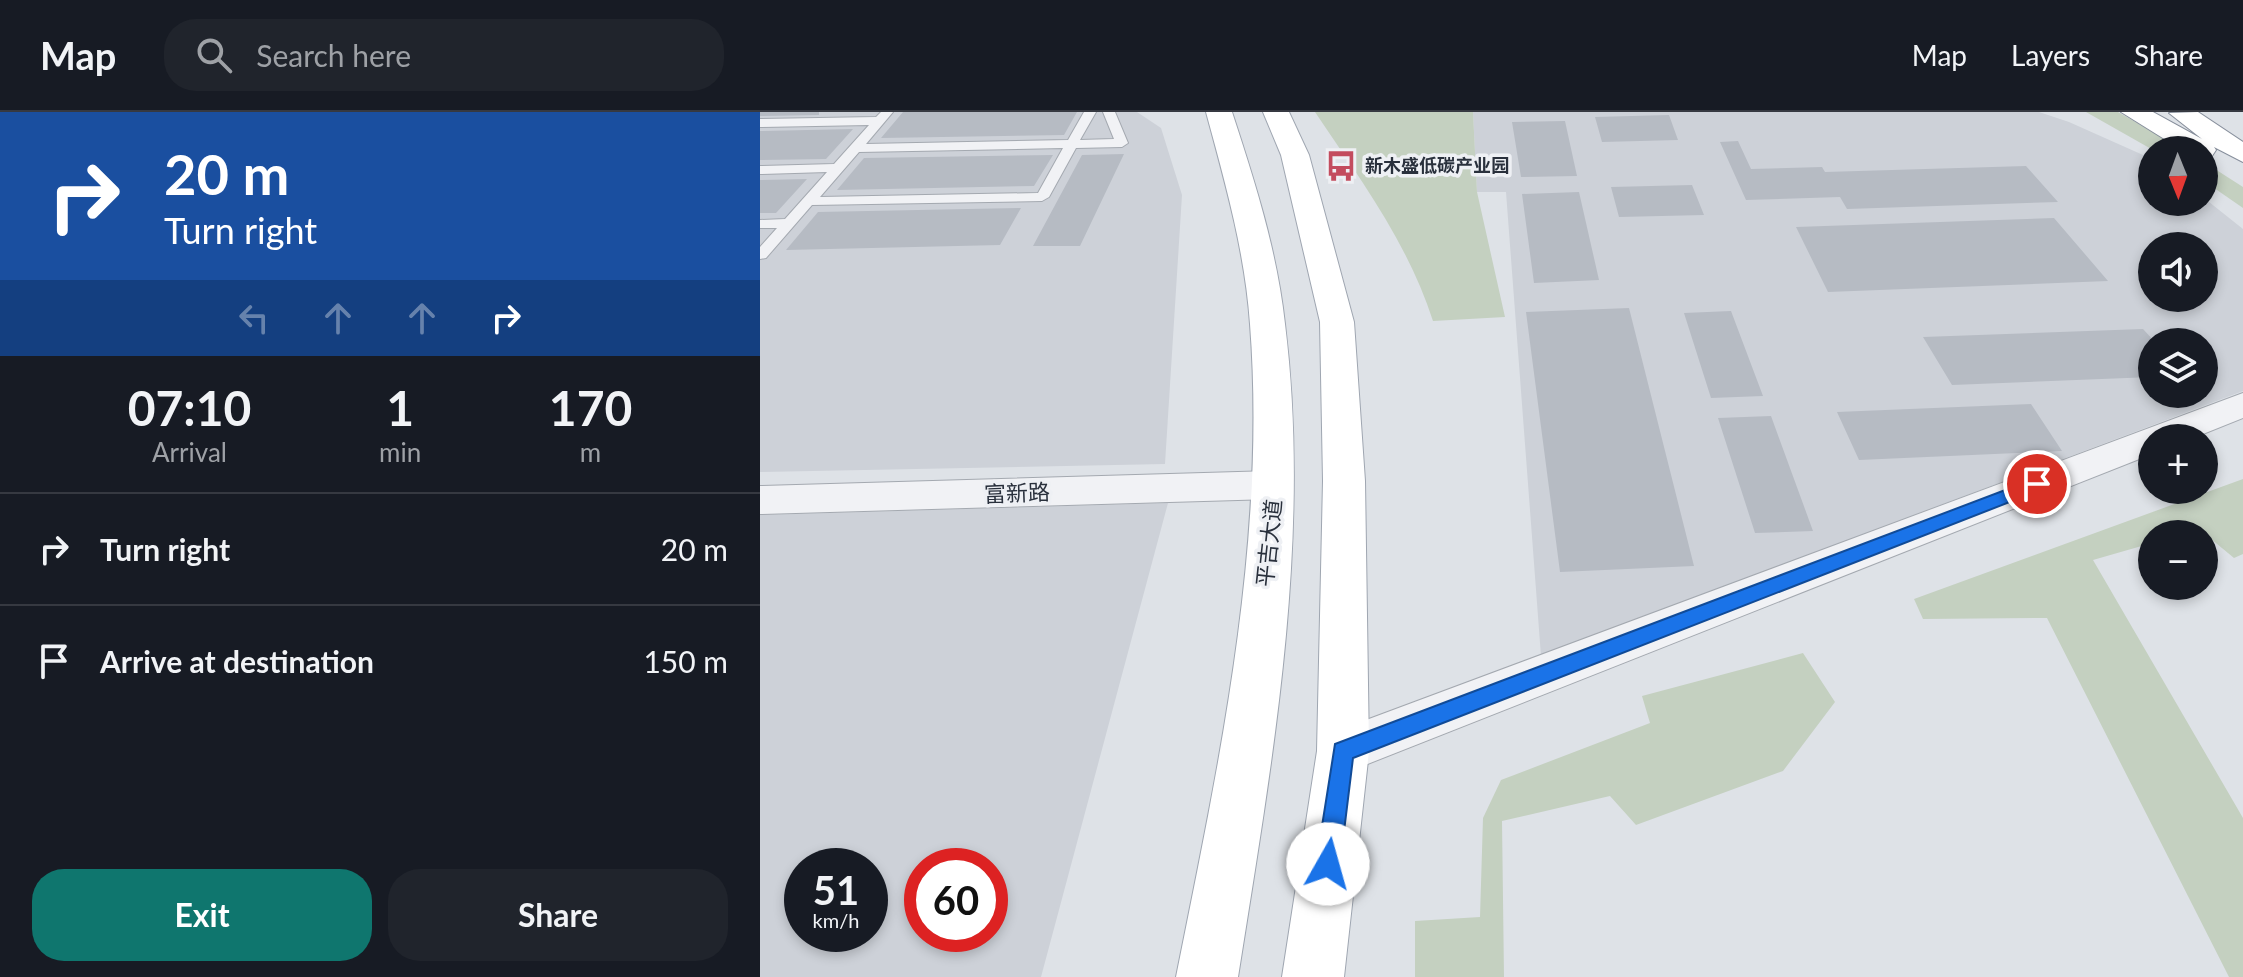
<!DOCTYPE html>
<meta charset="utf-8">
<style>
body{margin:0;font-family:Lato,"Noto Sans SC",sans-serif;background:#20242c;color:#f1f3f6;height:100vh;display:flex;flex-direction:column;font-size:30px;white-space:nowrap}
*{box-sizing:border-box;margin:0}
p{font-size:26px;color:#9ea1a6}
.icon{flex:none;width:44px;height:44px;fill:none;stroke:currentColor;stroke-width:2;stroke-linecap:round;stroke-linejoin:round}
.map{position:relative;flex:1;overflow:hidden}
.drawer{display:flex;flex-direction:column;background:#171b24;width:760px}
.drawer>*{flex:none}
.guide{background:#1a4fa0;color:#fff;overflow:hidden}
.needle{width:52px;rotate:179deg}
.fabs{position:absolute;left:1378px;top:24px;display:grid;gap:16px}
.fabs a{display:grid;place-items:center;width:80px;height:80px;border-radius:50%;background:#171b24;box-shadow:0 4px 12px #0003;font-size:40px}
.speed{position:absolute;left:24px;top:736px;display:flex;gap:16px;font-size:40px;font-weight:700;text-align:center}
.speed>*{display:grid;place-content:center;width:104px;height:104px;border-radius:50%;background:#171b24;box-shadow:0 4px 12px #0003;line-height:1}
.speed small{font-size:20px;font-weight:400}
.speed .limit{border:12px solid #d22;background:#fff;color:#111}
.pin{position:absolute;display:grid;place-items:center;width:68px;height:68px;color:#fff;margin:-34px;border:4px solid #fff;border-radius:50%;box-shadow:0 2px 8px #0007}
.me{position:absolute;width:88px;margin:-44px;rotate:7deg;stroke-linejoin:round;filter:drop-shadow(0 0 6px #0008)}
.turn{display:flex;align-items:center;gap:28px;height:168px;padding:0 32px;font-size:36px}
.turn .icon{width:104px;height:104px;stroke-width:2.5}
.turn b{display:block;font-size:56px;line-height:68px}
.lanes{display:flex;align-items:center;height:76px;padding:0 32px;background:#0003;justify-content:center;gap:40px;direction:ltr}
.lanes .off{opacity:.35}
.eta{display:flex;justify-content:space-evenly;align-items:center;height:136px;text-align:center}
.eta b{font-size:48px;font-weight:700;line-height:56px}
.primary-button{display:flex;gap:16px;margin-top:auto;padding:16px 32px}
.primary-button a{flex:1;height:92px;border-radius:32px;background:#0f766e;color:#fff;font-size:32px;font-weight:700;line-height:92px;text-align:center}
.primary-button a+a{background:#20242c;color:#f1f3f6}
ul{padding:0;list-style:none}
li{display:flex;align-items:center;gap:24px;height:112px;padding:0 32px;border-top:2px solid #363941}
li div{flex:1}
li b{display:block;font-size:30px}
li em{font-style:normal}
header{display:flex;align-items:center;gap:48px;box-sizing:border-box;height:112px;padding:0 40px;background:#171b24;border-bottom:2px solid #363941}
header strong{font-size:38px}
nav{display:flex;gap:44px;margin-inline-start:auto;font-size:28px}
.search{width:560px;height:72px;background:#20242c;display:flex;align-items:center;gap:20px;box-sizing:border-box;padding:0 28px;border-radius:32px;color:#9ea1a6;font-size:30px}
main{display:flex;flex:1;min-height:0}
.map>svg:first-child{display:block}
.built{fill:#cdd1d8;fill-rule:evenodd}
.green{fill:#c4d0c0}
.building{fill:#b6bbc3}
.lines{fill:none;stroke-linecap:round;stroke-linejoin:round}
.lane-casing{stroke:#a4a9b0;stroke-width:2}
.street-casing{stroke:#a4a9b0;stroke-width:2}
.primary-casing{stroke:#9fa6b1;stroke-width:2}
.highway-casing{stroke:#878f9c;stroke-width:2}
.lane{fill:#f1f2f5;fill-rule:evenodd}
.street{fill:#f1f2f5;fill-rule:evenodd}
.primary{fill:#fff;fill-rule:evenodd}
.highway{fill:#fff;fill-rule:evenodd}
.route{fill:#1a73e8;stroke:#114b97;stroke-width:2}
.labels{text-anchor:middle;stroke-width:7;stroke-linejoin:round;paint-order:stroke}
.far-poi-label{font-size:18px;font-weight:bold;fill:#29303c;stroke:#eef0f4;text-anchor:start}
.street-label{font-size:22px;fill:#29303c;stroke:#eef0f4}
</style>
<header>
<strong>Map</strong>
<div class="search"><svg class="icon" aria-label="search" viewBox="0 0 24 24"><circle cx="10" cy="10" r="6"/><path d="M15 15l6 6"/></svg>Search here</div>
<nav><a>Map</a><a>Layers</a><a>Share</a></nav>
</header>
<main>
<section class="drawer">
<div class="guide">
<div class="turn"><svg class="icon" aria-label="right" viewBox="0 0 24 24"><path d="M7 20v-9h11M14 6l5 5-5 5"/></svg><div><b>20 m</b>Turn right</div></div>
<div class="lanes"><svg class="icon off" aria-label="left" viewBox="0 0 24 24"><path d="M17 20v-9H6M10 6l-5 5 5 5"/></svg><svg class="icon off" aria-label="ahead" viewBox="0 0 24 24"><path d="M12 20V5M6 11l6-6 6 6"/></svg><svg class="icon off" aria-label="ahead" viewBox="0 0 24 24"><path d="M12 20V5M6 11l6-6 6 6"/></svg><svg class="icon" aria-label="right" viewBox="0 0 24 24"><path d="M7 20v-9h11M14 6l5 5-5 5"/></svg></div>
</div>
<div class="eta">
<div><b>07:10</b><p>Arrival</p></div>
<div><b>1</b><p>min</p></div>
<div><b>170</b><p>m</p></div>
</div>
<ul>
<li><svg class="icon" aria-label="right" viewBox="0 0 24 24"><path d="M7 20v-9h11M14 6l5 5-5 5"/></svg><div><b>Turn right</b></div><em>20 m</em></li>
<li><svg class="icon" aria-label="arrive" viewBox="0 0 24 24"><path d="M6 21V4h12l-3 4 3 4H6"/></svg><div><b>Arrive at destination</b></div><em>150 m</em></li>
</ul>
<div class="primary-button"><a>Exit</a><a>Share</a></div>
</section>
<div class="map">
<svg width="1483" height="865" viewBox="0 0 1483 865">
<rect width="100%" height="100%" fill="#dee2e7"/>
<!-- built -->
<path class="built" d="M0,0H377L401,16L422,83L405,352L0,360Z
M713,0H1279L1309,10L1392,47V90H1444V86L1483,117V279L781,544L746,80H717ZM1392,134H1444V186H1392ZM1392,230H1444V282H1392Z
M408,391L281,865H0V403ZM110,754V822H42V754ZM230,754V822H162V754Z"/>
<!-- green -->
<path class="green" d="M555,0H713L717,80L745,205L673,209C648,131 600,67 555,0Z
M1326,0H1358L1425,38H1393Z
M1444,50L1483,75V96L1444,69Z
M1483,367V442L1474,446L1439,417L1422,422H1392V431L1333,448L1483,706V865H1469L1287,506L1163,507L1154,487Z
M1043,541L1075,590L1023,659L876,713L850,684L742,709L744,865H655V809L720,805L723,706L741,668L890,611L882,584Z"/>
<!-- building -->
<path class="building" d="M0,0H59V3L0,4Z
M143,0H317L304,23L121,26Z
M909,3L918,28L842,30L835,5Z
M805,9L817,64L761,65L752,10Z
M93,17L66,47L0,48V19Z
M978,29L991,57L1062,55L1065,60L1266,54L1298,90L1087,97L1080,85L986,88L960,30Z
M364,42L320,134H273L322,43Z
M293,43L274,74L77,78L104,46Z
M47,67L16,101H0V68Z
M932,73L944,103L859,105L851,75Z
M819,80L839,168L774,171L762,82Z
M261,96L240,133L26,138L58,100Z
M1294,106L1348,169L1068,180L1036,115Z
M869,196L934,454L800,460L766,200Z
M971,199L1003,284L951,286L924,201Z
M1383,217L1395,230L1392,265L1192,273L1163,225Z
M1271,292L1302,339L1099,348L1077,300Z
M1011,304L1053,419L995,421L958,306Z"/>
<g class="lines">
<defs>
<path id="lane" d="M121,0H133L106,32L308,28L324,0H336L320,28L354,27L343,0H355L368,31L362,35L316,36L289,85L282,89L52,93L6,146L0,147V135L17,116H0V108L25,107L67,60L0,62V54L74,52L109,13L0,15V7L116,5ZM303,36L278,81L60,85L99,40Z"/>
<path id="street" d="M1483,281V306L1433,326H1392V342L600,655L583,661L566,655L559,639L566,623Z
M514,359L527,363L533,373L527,383L514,387L0,402V374Z"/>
<path id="primary" d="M446,0H472C495,70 517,139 525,212C552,430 512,650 478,865H416C459,651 507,432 490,212C485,140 465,70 446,0Z
M503,0H529L549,43L594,210L605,369L609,639L584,865H522L557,639L563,369L560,210L521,43Z"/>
<path id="highway" d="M1361,0H1393L1442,27L1409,1L1438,0L1483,30V50L1454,35L1456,38L1452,44L1444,46V38H1422Z"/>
</defs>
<!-- lane casing -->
<use href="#lane" class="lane-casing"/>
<!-- street casing -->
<use href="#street" class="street-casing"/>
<!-- primary casing -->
<use href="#primary" class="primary-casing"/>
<!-- highway casing -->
<use href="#highway" class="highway-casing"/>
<!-- lane -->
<use href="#lane" class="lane"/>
<!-- street -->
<use href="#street" class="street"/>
<!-- primary -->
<use href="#primary" class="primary"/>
<!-- highway -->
<use href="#highway" class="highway"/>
</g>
<!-- route -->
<path class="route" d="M1277,366L1286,372L1283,377L593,646L580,752L576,761L568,764L560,761L556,752L575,632Z"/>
<!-- icons -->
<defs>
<symbol id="bus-bare" viewBox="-9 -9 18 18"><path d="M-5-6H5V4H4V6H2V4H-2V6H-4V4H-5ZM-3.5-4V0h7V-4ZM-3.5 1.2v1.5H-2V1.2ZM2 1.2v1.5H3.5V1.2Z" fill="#c34c5e" stroke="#eef0f4" stroke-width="2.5" paint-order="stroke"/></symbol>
</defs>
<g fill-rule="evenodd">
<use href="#bus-bare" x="559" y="32" width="44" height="44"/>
</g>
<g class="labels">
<!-- far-poi labels -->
<g class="far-poi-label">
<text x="605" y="60">新木盛低碳产业园</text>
</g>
<!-- street labels -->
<g class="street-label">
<text transform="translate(257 381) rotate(-2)" y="8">富新路</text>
<text transform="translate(509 431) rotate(-84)" y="8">平吉大道</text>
</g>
</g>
</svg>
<div class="fabs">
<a><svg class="needle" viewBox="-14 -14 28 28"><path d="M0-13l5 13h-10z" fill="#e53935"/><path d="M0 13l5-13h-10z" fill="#9ea1a6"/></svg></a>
<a><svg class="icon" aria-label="sound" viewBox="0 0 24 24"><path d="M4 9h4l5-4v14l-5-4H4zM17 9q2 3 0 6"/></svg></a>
<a><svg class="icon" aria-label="layers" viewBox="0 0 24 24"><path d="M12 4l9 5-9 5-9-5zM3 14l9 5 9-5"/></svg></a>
<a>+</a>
<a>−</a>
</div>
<div class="speed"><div>51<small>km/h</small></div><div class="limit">60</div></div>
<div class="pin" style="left:1277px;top:372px;background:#d93025"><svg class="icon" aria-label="arrive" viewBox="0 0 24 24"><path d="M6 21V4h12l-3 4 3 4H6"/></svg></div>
<svg class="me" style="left:568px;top:752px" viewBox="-20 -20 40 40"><circle r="19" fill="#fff"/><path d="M0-13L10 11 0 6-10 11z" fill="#1a73e8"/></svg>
</div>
</main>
